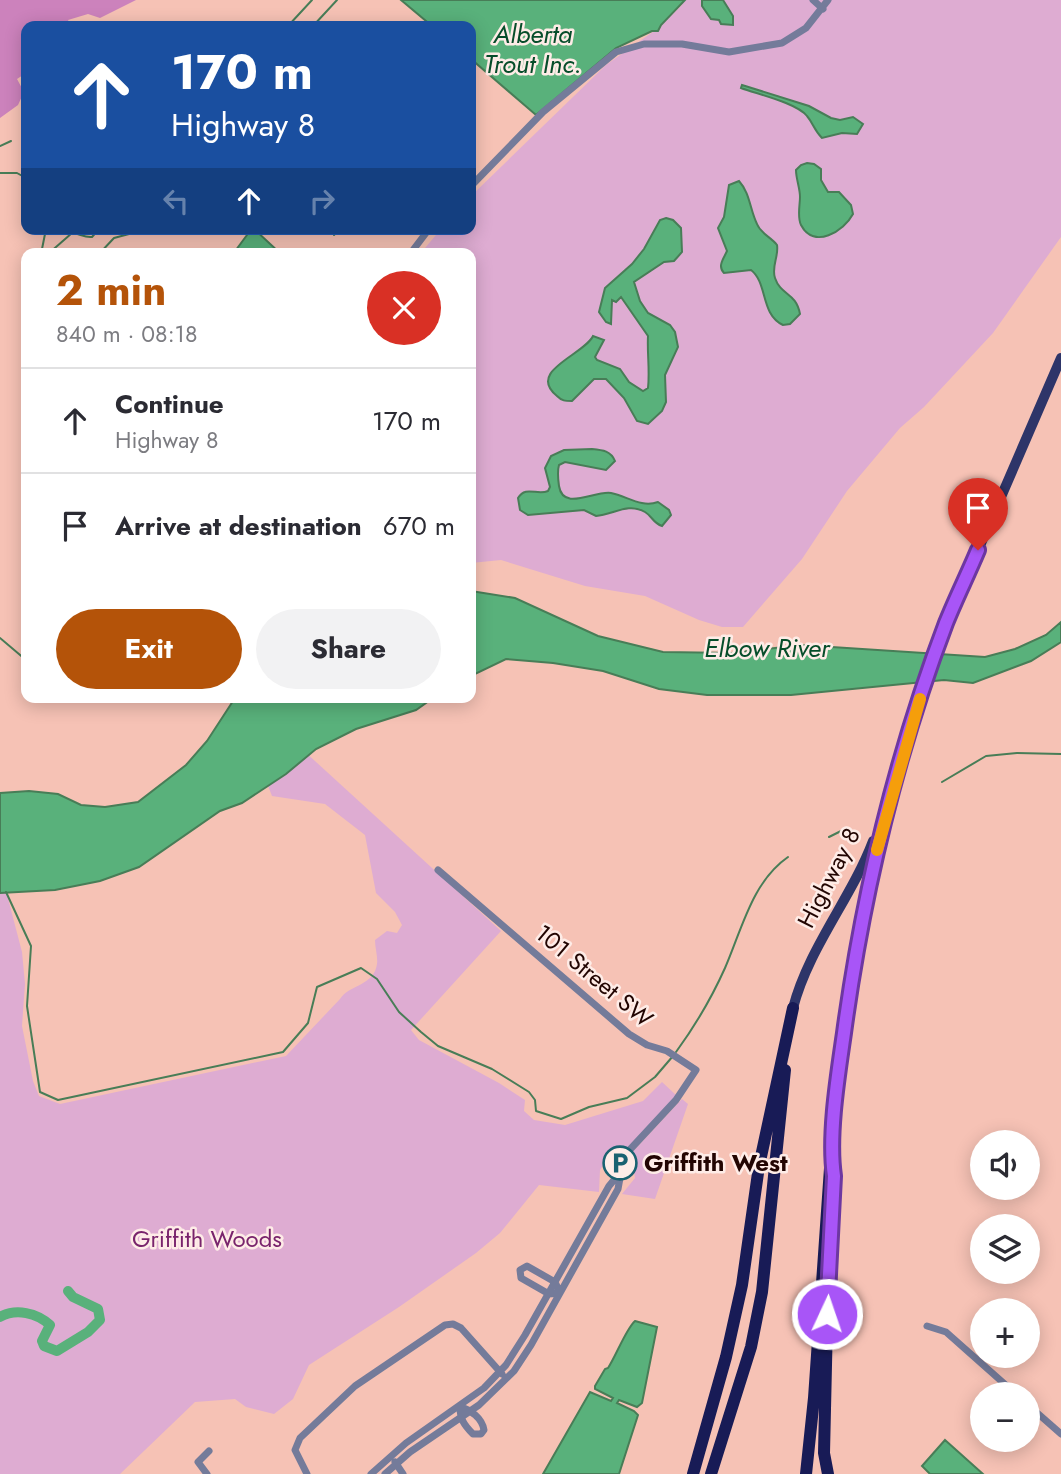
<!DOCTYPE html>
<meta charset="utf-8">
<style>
body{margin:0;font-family:Jost,sans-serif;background:#f2f2f3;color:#2b2b33;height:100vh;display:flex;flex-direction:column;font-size:26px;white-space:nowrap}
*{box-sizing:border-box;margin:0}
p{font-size:23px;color:#7c7c81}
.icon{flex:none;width:38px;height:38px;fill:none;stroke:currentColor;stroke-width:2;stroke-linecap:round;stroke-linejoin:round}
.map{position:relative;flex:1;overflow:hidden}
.drawer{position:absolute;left:21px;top:248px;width:455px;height:455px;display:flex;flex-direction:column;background:#fff;border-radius:14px;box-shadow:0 4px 18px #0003}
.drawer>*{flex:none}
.guide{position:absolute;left:21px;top:21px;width:455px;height:214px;border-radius:14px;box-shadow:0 4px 18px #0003;background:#1a4fa0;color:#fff;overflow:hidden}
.controls{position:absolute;left:970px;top:1130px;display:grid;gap:14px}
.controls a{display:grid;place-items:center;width:70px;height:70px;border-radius:50%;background:#fff;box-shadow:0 4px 18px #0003;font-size:35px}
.pin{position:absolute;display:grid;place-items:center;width:60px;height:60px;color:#fff;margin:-72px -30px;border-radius:50% 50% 50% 0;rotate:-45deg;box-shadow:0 0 7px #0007}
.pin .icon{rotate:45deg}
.me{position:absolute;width:77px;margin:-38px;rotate:3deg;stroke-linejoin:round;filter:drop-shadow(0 0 5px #0008)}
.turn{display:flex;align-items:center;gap:24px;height:147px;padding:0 35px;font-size:32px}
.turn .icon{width:91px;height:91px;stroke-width:2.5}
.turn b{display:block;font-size:49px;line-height:60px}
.lanes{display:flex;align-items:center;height:66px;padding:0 35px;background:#0003;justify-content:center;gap:35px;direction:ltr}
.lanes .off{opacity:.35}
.round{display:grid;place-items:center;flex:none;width:74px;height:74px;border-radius:37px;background:#f2f2f3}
.head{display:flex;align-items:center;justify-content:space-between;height:119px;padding:0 35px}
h1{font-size:42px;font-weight:700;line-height:52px;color:#b45309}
.button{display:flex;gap:14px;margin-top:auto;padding:14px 35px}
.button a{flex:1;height:80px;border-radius:42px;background:#b45309;color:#fff;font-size:28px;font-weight:700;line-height:80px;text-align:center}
.button a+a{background:#f2f2f3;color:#2b2b33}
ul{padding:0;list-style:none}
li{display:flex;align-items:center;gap:21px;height:105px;padding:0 35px;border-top:2px solid #e1e1e2}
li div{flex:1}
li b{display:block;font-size:26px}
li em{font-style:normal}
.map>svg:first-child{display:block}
.green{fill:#deacd2}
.forest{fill:#cc82bc}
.water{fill:#59b17b;stroke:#487d57;stroke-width:2}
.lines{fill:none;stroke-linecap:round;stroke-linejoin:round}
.stream{stroke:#487d57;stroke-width:2}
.river{stroke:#59b17b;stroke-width:10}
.street{stroke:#747b9a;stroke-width:7}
.primary{stroke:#2e3569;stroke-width:10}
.highway{stroke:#181b56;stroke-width:12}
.route-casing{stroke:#6d37a1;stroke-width:18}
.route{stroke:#a855f7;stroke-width:12}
.slow{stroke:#f59e0b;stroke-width:12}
.labels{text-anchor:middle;stroke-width:5;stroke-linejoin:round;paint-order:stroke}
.street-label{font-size:24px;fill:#220502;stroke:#feece7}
.poi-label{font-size:24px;font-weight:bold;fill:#220502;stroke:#feece7;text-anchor:start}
.park-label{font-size:24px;fill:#79236c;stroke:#feece7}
.water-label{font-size:26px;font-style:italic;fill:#064d2a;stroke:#feece7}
</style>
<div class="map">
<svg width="1061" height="1474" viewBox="0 0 1061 1474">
<rect width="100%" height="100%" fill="#f6c2b5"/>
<!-- green -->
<path class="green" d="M679,0H1061V237L993,333L924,407L900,428L847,491L802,559L743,627H722L699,620L645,596L585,586L501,560L471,563V254H420L441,229H471V196L606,65L657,29L682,5Z
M292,740L501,931L411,1030L419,1040L499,1083L525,1100L524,1111L534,1120L565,1125L643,1101L662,1082L677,1096L619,1158L605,1162L600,1170L599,1192L539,1185L500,1233L476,1253L399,1307L309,1365L293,1399L274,1414L246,1407L235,1399L195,1402L120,1474H0V868L22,952L25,984L22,1026L33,1081L39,1096L60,1104L286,1056L340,999C350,984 374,986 377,964C378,957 375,948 375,940L387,931L397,933L402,925L395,912L376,893L365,835L325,804L272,796L265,778Z
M682,1099L688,1104L655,1199L622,1194L635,1178L634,1171L627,1158Z"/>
<!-- forest -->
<path class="forest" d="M0,0H136L100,18L88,14L68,20L71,26H26V73L17,79L24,92L18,105L0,118Z"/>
<!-- water -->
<path class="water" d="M401,0H685L661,25L658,31H652L616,48L536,115L471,59V26H432Z
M702,0H723L733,16V25L721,24L719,20L711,19L702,6Z
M742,85L809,106L831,118L840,120L853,117L863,124L857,134L842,133L822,138C814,130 813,123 807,116C797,103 757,94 741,88Z
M807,163L814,164L821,169V180L828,192H839L851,205L853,214C844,231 814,250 801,225C797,217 800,205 800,197C800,188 796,179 796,170L801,165Z
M739,181C750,193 750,210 757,224C761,234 771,237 777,245C779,256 771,267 775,278C781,296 796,292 800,314L790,324L783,325C760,314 768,283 751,270L724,273C717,266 724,258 727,251L718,228L724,217L729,185Z
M666,218L673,220L681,228L682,252L674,261L664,262L634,282L640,301L648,313L670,325L675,332L678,347L665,375L666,402L662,411L648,424L637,421L624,398L606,379H594L572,401C565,401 562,401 557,396C526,371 584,355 593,336L604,340L595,357L597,360L620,369L629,382L643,391L648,388C650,370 647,353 648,336L621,297L616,302L612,300L611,324L606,322L599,312L605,288L632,264L644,249L660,220Z
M244,229H254L281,254H233L247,235Z
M592,449C603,450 611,451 615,461L606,470L565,462L559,465C557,472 558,479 559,486C563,512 595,490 611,493C627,496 641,508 658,502L669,510L671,515L662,526C653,523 652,516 645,512C628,502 613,515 596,516L584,510L528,515L520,510L518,498C526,485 537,496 548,491L550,487L545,468L551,456L564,450Z
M471,591L515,598L598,636L663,652L732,653L801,645L985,657L1015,649L1046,635L1061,622V642L1031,661L973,683L944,680L791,695H707L659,689L603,671L553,663L506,659L471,676Z
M235,698H433L416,710L356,729L316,749L286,774L242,803L220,811L139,867L100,881L55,890L0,893V793L29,791L58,794L81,805L105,807L138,802L186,765L207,741Z
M635,1321L657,1327L642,1403L637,1407L619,1400L617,1403L634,1411L638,1415L619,1474H543L590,1392L611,1401L613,1398L595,1389V1386L605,1369L608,1368C616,1356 626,1329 635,1321Z
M945,1440L983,1474H930L922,1466Z"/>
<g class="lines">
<!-- stream -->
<path class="stream" d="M288,26L312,0
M313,26L337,0
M0,146L11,141
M0,173H17L26,178
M334,235L339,229
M41,254L46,229
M48,254L72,233C79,233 84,238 92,237L99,229
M99,254L114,238L129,234L131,229
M0,638L26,660
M942,782L986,756L1017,753L1061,754
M829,837L841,831
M6,892L31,946L27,1006L40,1092L58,1100L283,1052L308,1023L317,987L361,968L377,979L399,1012L421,1032L438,1046L492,1069L529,1092L535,1100L536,1111L561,1119L589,1107L627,1098L655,1077L673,1056
M676,1052C695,1026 712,997 725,968C742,929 752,882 788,857"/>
<!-- river -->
<path class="river" d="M0,1317C16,1308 37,1313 50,1325L42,1341L44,1346L57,1351L88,1332L100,1320L98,1309L73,1297L68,1291"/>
<!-- street -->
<path class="street" d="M813,0L823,9
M471,186L543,112L616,52L644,44H682L729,52L782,43L806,28L828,0
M410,254L429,229
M527,1266L555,1282L560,1293L549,1294L521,1278L520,1270Z
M927,1326L946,1332L1017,1395
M1027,1404L1061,1434
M460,1407C471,1410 482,1418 484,1430L481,1434H473C464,1425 460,1419 460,1407Z
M395,1462L403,1474
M207,1474L198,1462L209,1451
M307,1474L295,1450L300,1438L355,1386L445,1325L453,1324L461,1328L502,1374
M371,1474L406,1443L484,1388L506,1365L525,1335L609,1186L619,1174
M385,1474L410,1452L479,1405L514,1371L531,1345L618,1189L624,1156L676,1100L696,1070L667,1051L647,1045L629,1034L438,870"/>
<!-- primary -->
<path class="primary" d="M793,1008C809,947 851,899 873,841
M831,1154L855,960L879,838L899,766L947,622L1061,358"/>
<!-- highway -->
<path class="highway" d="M827,1321L824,1453L828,1474
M693,1474L726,1357L742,1285L759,1166L793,1008
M711,1474L751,1347L762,1292L785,1070
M806,1474L814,1398L831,1154"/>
</g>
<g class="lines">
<defs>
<path id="route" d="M827,1314L834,1176C828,1135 838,1075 844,1033C863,893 896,755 946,623C956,598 968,574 978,550"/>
</defs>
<!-- route casing -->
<use href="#route" class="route-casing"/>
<!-- route -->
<use href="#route" class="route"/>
<!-- slow -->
<path class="slow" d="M877,850L920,699"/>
</g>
<!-- icons -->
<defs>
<symbol id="parking-ring" viewBox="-11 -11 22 22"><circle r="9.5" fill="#feece7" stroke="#1a6271" stroke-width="1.5"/><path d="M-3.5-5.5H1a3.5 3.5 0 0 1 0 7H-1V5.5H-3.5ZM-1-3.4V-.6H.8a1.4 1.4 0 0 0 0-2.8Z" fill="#1a6271"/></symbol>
</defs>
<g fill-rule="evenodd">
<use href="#parking-ring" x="601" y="1144" width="38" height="38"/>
</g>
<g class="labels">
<!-- street labels -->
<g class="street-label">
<text transform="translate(829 878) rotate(-63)" y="8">Highway 8</text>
<text transform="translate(594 976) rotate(40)" y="8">101 Street SW</text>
</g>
<!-- poi labels -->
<g class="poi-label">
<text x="644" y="1171">Griffith West</text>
</g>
<!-- park labels -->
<g class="park-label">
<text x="207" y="1247">Griffith Woods</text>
</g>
<!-- water labels -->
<g class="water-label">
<text x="533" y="43">Alberta<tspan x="533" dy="30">Trout Inc.</tspan></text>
<text x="767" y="657">Elbow River</text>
</g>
</g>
</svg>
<div class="controls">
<a><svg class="icon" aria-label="sound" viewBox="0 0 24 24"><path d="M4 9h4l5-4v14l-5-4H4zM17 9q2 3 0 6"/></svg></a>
<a><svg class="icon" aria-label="layers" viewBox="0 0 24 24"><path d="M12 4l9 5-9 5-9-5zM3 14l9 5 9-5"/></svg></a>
<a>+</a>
<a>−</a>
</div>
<div class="pin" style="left:978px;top:550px;background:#d93025"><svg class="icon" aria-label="arrive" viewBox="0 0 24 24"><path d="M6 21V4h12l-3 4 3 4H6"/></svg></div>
<svg class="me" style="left:827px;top:1314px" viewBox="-20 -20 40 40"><circle r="17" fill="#a855f7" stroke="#fff" stroke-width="3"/><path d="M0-11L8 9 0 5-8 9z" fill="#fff"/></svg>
<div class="guide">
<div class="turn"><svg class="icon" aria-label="ahead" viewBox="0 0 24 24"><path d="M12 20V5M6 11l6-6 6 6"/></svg><div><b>170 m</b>Highway 8</div></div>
<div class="lanes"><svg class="icon off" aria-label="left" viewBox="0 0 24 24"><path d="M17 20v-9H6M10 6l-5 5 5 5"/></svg><svg class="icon" aria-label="ahead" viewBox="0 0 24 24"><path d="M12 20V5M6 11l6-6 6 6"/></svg><svg class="icon off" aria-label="right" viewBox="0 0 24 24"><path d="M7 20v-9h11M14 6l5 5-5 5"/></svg></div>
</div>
<section class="drawer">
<div class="head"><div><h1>2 min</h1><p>840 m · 08:18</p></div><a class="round" style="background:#d93025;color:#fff"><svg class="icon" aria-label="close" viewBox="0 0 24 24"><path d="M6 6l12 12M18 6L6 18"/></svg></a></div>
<ul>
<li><svg class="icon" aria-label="ahead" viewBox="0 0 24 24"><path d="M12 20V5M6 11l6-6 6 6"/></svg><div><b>Continue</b><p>Highway 8</p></div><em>170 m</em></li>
<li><svg class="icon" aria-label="arrive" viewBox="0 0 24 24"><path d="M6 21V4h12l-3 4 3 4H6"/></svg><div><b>Arrive at destination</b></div><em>670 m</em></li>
</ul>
<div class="button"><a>Exit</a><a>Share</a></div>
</section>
</div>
